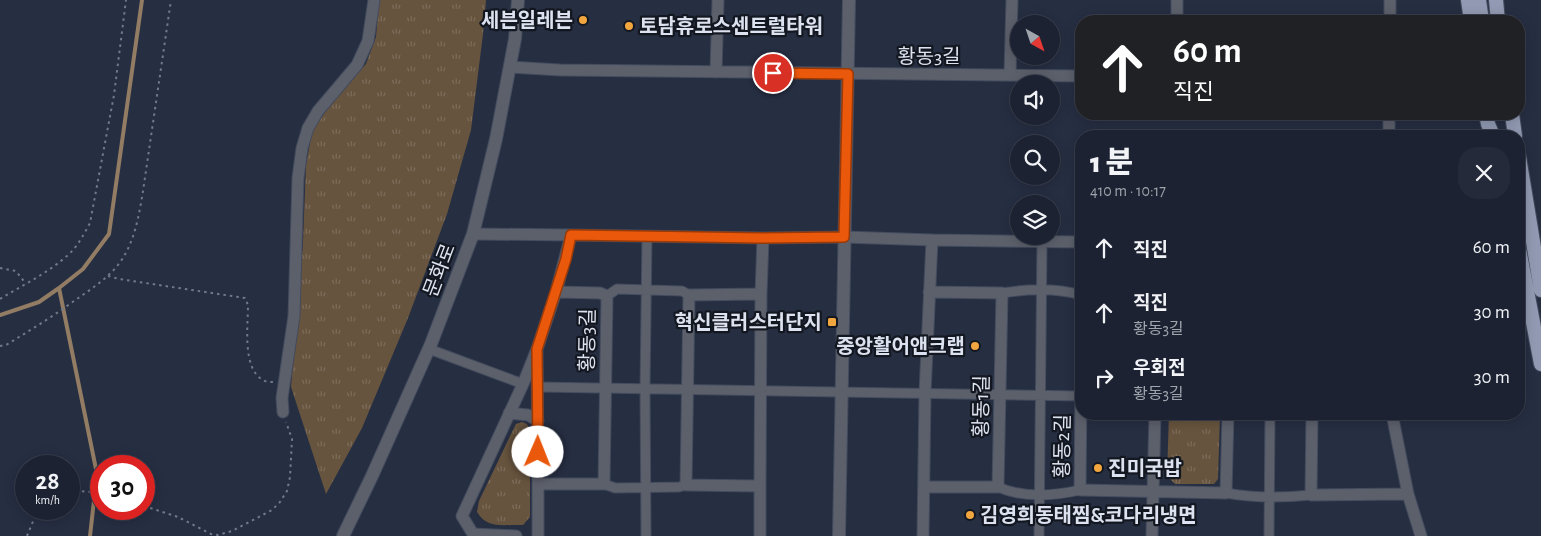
<!DOCTYPE html>
<html lang="ko">
<meta charset="utf-8">
<style>
body{margin:0;font-family:"Alegreya Sans","Noto Sans KR",sans-serif;background:#252a3a;color:#f1f3f6;height:100vh;display:flex;flex-direction:column;font-size:19px;white-space:nowrap}
*{box-sizing:border-box;margin:0}
p{font-size:16px;color:#a0a4ac}
.icon{flex:none;width:28px;height:28px;fill:none;stroke:currentColor;stroke-width:2;stroke-linecap:round;stroke-linejoin:round}
.map{position:relative;flex:1;overflow:hidden}
.drawer{position:absolute;left:1075px;top:130px;width:450px;height:290px;display:flex;flex-direction:column;background:#1c2232;border-radius:20px;box-shadow:0 2px 12px #0003,0 0 0 1px #3a3f4d}
.drawer>*{flex:none}
.banner{position:absolute;left:1075px;top:15px;width:450px;height:105px;border-radius:20px;box-shadow:0 2px 12px #0003,0 0 0 1px #3a3f4d;background:#202124;color:#fff;overflow:hidden}
.needle{width:32px;rotate:140deg}
.controls{position:absolute;left:1010px;top:15px;display:grid;gap:10px}
.controls a{display:grid;place-items:center;width:50px;height:50px;border-radius:50%;background:#1c2232;box-shadow:0 2px 12px #0003,0 0 0 1px #3a3f4d;font-size:25px}
.speed{position:absolute;left:15px;top:455px;display:flex;gap:10px;font-size:25px;font-weight:700;text-align:center}
.speed>*{display:grid;place-content:center;width:65px;height:65px;border-radius:50%;background:#1c2232;box-shadow:0 2px 12px #0003,0 0 0 1px #3a3f4d;line-height:1}
.speed small{font-size:12px;font-weight:400}
.speed .limit{border:8px solid #d22;background:#fff;color:#111}
.pin{position:absolute;display:grid;place-items:center;width:42px;height:42px;color:#fff;margin:-21px;border:2px solid #fff;border-radius:50%;box-shadow:0 1px 5px #0007}
.me{position:absolute;width:55px;margin:-28px;rotate:1deg;stroke-linejoin:round;filter:drop-shadow(0 0 4px #0008)}
.turn{display:flex;align-items:center;gap:18px;height:105px;padding:0 15px;font-size:22px}
.turn .icon{width:65px;height:65px;stroke-width:2.5}
.turn b{display:block;font-size:35px;line-height:42px}
.round{display:grid;place-items:center;flex:none;width:52px;height:52px;border-radius:20px;background:#252a3a}
.summary{display:flex;align-items:center;justify-content:space-between;height:85px;padding:0 15px}
h1{font-size:30px;font-weight:800;line-height:38px}
ul{padding:0;list-style:none}
li{display:flex;align-items:center;gap:15px;height:65px;padding:0 15px}
li div{flex:1}
li b{display:block;font-size:19px}
li em{font-style:normal}
.map>svg:first-child{display:block}
.park{fill:url(#park-tufts)}
.lines{fill:none;stroke-linecap:round;stroke-linejoin:round}
.stream{stroke:#927c63;stroke-width:4}
.pedestrian-casing{stroke:#434b5e;stroke-width:11}
.minor-casing{stroke:#434b5e;stroke-width:13}
.tertiary-casing{stroke:#434b5e;stroke-width:14}
.trunk-casing{stroke:#434b5e;stroke-width:16}
.path{stroke:#72798a;stroke-width:2;stroke-dasharray:2.5 4;stroke-linecap:butt}
.pedestrian{stroke:#5c606b;stroke-width:9}
.minor{stroke:#5c606b;stroke-width:11}
.tertiary{stroke:#5c606b;stroke-width:12}
.trunk{stroke:#919ab2;stroke-width:14}
.route-casing{stroke:#983908;stroke-width:12}
.route{stroke:#ea580c;stroke-width:9}
.poi-dot{fill:#f1a640;stroke:#131720;stroke-width:2}
.labels{text-anchor:middle;stroke-width:4.5;stroke-linejoin:round;paint-order:stroke}
.poi-label{font-size:20px;font-weight:bold;fill:#dce2ef;stroke:#131720;text-anchor:end}
.street-label{font-size:20px;fill:#dce2ef;stroke:#131720}
</style>
<div class="map">
<svg width="1541" height="536" viewBox="0 0 1541 536">
<defs>
<pattern id="park-tufts" width="24" height="20" patternUnits="userSpaceOnUse" patternTransform="scale(1.25)"><rect width="24" height="20" fill="#67543e"/><path d="M3 7l-1-3M5 7V3M7 7l1-3M15 17l-1-3M17 17v-4M19 17l1-3" fill="none" stroke="#7c6c5a"/></pattern>
</defs>
<rect width="100%" height="100%" fill="#262e42"/>
<!-- park -->
<path class="park" d="M379,0H486L483,34L471,130L447,214L408,318L362,428L326,494L291,387L303,242L306,165L312,132L331,103L366,64L376,37Z
M1169,414H1220L1218,479L1214,484H1175L1167,476Z
M522,422L527,424L530,432V517L523,525C505,524 488,530 477,512L479,501L512,432L516,424Z"/>
<g class="lines">
<!-- stream -->
<path class="stream" d="M0,315L39,302L59,288
M90,536L97,474L59,288L83,269L109,234L142,0"/>
<defs>
<path id="pedestrian" d="M1002,293C1027,289 1056,288 1081,295
M607,296L617,289L682,291L689,295
M429,349L523,384
M538,387L1081,396
M604,484L615,488L679,487L686,485
M998,487C1022,498 1054,496 1080,490
M1226,493C1254,498 1283,498 1311,495
M646,536L645,388L647,236
M1039,536L1042,241
M1269,536L1270,414"/>
<path id="minor" d="M1177,21V0
M1390,21V0
M510,67L560,70L1081,76
M716,72L718,0
M1010,75L1012,0
M1389,136V114
M473,234L571,235
M761,294L689,295L686,485L760,486L761,294L763,238L844,237L932,240L1081,242
M537,349L538,484H604L607,296L600,293L556,292L571,235L763,238
M1081,390L1080,490L1226,493L1228,414
M283,412L282,398L294,316L298,178L302,148L308,128L318,111L357,65L368,41L374,0
M509,413L528,415L538,421
M1312,414L1311,495L1408,494
M1392,414L1408,494L1421,536
M760,486V536
M924,487H998L1002,293L929,292
M516,536L473,534L462,516L523,384L537,349L556,292
M538,536V484
M923,536L925,393L932,240
M1152,536L1155,414"/>
<path id="tertiary" d="M343,536L372,476L431,344L473,234L496,139L515,39L518,0
M839,536L849,0"/>
<path id="trunk" d="M1468,0L1471,21
M1479,0L1482,21
M1496,0L1498,21
M1486,114L1488,124L1493,136
M1512,114L1515,136
M1519,157L1541,290
M1519,249L1541,364"/>
</defs>
<!-- pedestrian casing -->
<use href="#pedestrian" class="pedestrian-casing"/>
<!-- minor casing -->
<use href="#minor" class="minor-casing"/>
<!-- tertiary casing -->
<use href="#tertiary" class="tertiary-casing"/>
<!-- trunk casing -->
<use href="#trunk" class="trunk-casing"/>
<!-- path -->
<path class="path" d="M0,268L16,271L26,284
M108,276L119,279L245,298L248,305C248,325 242,369 263,380C266,382 270,382 274,382
M0,299C23,285 48,273 68,255C78,246 84,234 90,223L114,95L126,0
M0,346L6,345C29,331 52,317 74,301C91,289 109,278 121,261C135,240 139,215 143,191L171,0
M69,490L101,493
M144,506L178,517L211,534L218,535L232,531L272,510L280,502L287,491L290,477L292,439L286,422
M27,536L34,519L41,509"/>
<!-- pedestrian -->
<use href="#pedestrian" class="pedestrian"/>
<!-- minor -->
<use href="#minor" class="minor"/>
<!-- tertiary -->
<use href="#tertiary" class="tertiary"/>
<!-- trunk -->
<use href="#trunk" class="trunk"/>
</g>
<g class="lines">
<defs>
<path id="route" d="M538,452L537,349L566,259L571,235L762,238L844,237L848,74L773,73"/>
</defs>
<!-- route casing -->
<use href="#route" class="route-casing"/>
<!-- route -->
<use href="#route" class="route"/>
</g>
<!-- markers -->
<g class="poi-dot">
<circle cx="583" cy="20" r="5"/>
<circle cx="629" cy="26" r="5"/>
<rect x="827" y="317" width="10" height="10" rx="2.5"/>
<circle cx="975" cy="346" r="5"/>
<circle cx="1098" cy="468" r="5"/>
<circle cx="970" cy="515" r="5"/>
</g>
<g class="labels">
<!-- poi labels -->
<g class="poi-label">
<text x="573" y="27">세븐일레븐</text>
<text x="639" y="33" text-anchor="start">토담휴로스센트럴타워</text>
<text x="822" y="329">혁신클러스터단지</text>
<text x="965" y="353">중앙활어앤크랩</text>
<text x="1108" y="475" text-anchor="start">진미국밥</text>
<text x="980" y="522" text-anchor="start">김영희동태찜&amp;코다리냉면</text>
</g>
<!-- street labels -->
<g class="street-label">
<text x="929" y="63">황동3길</text>
<text transform="translate(439 270) rotate(-69)" y="7">문화로</text>
<text transform="translate(587 340) rotate(-89)" y="7">황동3길</text>
<text transform="translate(981 406) rotate(-89)" y="7">황동1길</text>
<text transform="translate(1062 446) rotate(-89)" y="7">황동2길</text>
</g>
</g>
</svg>
<div class="controls">
<a><svg class="needle" viewBox="-14 -14 28 28"><path d="M0-13l5 13h-10z" fill="#e53935"/><path d="M0 13l5-13h-10z" fill="#a0a4ac"/></svg></a>
<a><svg class="icon" aria-label="sound" viewBox="0 0 24 24"><path d="M4 9h4l5-4v14l-5-4H4zM17 9q2 3 0 6"/></svg></a>
<a><svg class="icon" aria-label="search" viewBox="0 0 24 24"><circle cx="10" cy="10" r="6"/><path d="M15 15l6 6"/></svg></a>
<a><svg class="icon" aria-label="layers" viewBox="0 0 24 24"><path d="M12 4l9 5-9 5-9-5zM3 14l9 5 9-5"/></svg></a>
</div>
<div class="speed"><div>28<small>km/h</small></div><div class="limit">30</div></div>
<div class="pin" style="left:773px;top:73px;background:#d93025"><svg class="icon" aria-label="arrive" viewBox="0 0 24 24"><path d="M6 21V4h12l-3 4 3 4H6"/></svg></div>
<svg class="me" style="left:538px;top:452px" viewBox="-20 -20 40 40"><circle r="19" fill="#fff"/><path d="M0-13L10 11 0 6-10 11z" fill="#ea580c"/></svg>
<div class="banner">
<div class="turn"><svg class="icon" aria-label="ahead" viewBox="0 0 24 24"><path d="M12 20V5M6 11l6-6 6 6"/></svg><div><b>60 m</b>직진</div></div>
</div>
<section class="drawer">
<div class="summary"><div><h1>1 분</h1><p>410 m · 10:17</p></div><a class="round"><svg class="icon" aria-label="close" viewBox="0 0 24 24"><path d="M6 6l12 12M18 6L6 18"/></svg></a></div>
<ul>
<li><svg class="icon" aria-label="ahead" viewBox="0 0 24 24"><path d="M12 20V5M6 11l6-6 6 6"/></svg><div><b>직진</b></div><em>60 m</em></li>
<li><svg class="icon" aria-label="ahead" viewBox="0 0 24 24"><path d="M12 20V5M6 11l6-6 6 6"/></svg><div><b>직진</b><p>황동3길</p></div><em>30 m</em></li>
<li><svg class="icon" aria-label="right" viewBox="0 0 24 24"><path d="M7 20v-9h11M14 6l5 5-5 5"/></svg><div><b>우회전</b><p>황동3길</p></div><em>30 m</em></li>
</ul>
</section>
</div>
